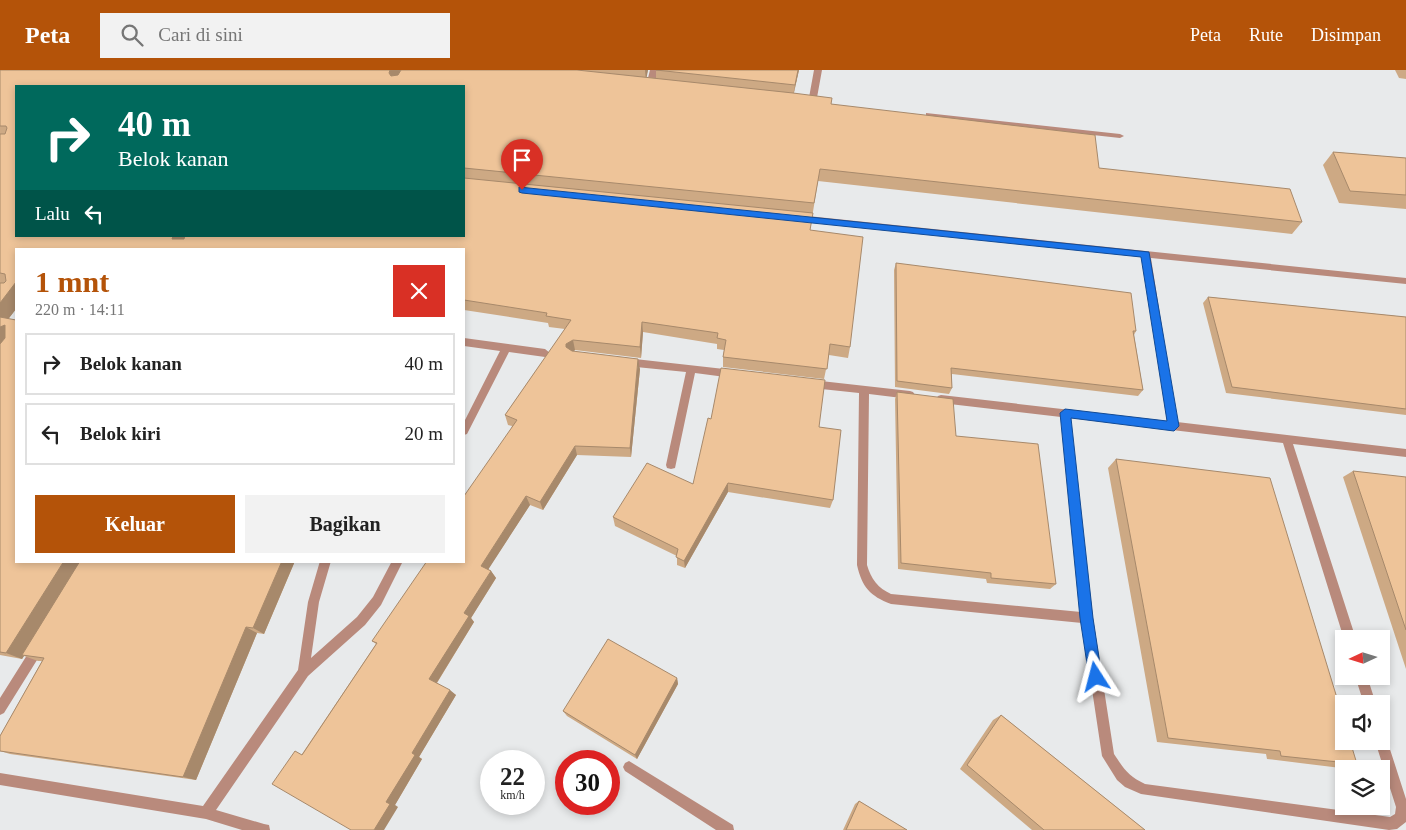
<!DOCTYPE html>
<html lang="id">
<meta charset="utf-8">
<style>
body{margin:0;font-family:Georgia,serif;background:#f2f2f2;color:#222;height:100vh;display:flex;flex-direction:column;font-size:19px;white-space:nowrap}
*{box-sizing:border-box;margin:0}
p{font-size:16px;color:#767676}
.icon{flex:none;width:28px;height:28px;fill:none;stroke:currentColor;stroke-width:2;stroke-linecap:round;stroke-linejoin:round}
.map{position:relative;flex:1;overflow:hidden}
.side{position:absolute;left:15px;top:178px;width:450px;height:315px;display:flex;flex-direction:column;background:#fff;border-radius:0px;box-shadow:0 2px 8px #0003}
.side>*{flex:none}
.guide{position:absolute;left:15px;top:15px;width:450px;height:152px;border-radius:0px;box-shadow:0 2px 8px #0003;background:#00695c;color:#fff;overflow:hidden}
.needle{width:32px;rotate:266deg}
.controls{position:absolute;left:1335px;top:560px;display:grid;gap:10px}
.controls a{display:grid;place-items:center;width:55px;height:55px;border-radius:0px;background:#fff;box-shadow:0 2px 8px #0003;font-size:25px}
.speed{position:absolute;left:480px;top:680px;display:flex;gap:10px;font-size:25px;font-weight:700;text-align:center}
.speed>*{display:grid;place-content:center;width:65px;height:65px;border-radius:50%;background:#fff;box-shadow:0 2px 8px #0003;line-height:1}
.speed small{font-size:12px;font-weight:400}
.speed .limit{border:8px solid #d22;background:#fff;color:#111}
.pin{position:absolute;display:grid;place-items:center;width:42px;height:42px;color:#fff;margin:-51px -21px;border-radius:50% 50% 50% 0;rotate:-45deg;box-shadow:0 0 5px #0007}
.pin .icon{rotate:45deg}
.me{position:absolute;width:55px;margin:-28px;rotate:351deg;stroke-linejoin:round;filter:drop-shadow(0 0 4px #0008)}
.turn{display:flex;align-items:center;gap:18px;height:105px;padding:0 20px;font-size:22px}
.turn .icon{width:65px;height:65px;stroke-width:2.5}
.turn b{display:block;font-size:35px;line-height:42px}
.then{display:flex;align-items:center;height:48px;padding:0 20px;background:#0003;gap:10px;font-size:19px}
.round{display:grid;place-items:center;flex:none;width:52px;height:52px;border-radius:0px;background:#f2f2f2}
.headline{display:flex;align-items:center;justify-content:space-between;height:85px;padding:0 20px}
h1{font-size:30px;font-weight:800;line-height:38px;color:#b45309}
.button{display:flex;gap:10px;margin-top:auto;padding:10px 20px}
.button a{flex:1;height:58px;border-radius:0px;background:#b45309;color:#fff;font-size:20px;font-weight:800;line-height:58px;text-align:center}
.button a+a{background:#f2f2f2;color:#222}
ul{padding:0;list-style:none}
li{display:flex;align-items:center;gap:15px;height:62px;margin:0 10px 8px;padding:0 10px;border:2px solid #e0e0e0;border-radius:0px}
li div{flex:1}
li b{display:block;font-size:19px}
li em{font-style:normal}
header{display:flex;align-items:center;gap:30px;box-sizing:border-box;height:70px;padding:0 25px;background:#b45309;color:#fff}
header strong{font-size:24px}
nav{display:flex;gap:28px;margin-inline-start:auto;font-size:18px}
.search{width:350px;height:45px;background:#f2f2f2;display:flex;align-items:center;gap:12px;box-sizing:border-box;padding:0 18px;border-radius:0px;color:#767676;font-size:19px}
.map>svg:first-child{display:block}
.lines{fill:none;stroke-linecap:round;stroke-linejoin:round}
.street{fill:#b98a7c;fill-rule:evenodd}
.wall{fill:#cda984;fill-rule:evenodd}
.shaded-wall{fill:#a7896b}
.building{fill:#eec499;stroke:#a7896b}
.route{fill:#1a73e8;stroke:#114b97}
</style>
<header>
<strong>Peta</strong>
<div class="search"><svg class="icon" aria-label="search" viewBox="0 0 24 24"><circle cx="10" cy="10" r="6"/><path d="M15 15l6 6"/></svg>Cari di sini</div>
<nav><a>Peta</a><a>Rute</a><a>Disimpan</a></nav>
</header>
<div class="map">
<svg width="1406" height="760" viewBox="0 0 1406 760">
<rect width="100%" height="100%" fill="#e8eaeb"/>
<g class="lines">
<!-- street -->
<path class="street" d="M650,0H658L654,16L650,18L646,16Z
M814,0H822L816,33L812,35L808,33Z
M926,43L1120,64L1124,66L1120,68L929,47H926Z
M798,145L1406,208V214L1151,188L1177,352L1406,379V387L1293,374L1356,569H1344L1283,373L1070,348L1093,548L1114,684C1124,699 1128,706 1145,714L1390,747L1395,744L1396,737L1375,671H1381V664L1385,666L1387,670L1406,729V752L1397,759L1389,760L1141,724L1125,717L1117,710L1102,686L1082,553L891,534C870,526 862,517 857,495L859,323L812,318L809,317L807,314L809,311L812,310L910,321L913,322L915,325L913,328L910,329L869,324L867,495C871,509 878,518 891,524L1081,542L1061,347L941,333L938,332L936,329L938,326L941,325L1167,351L1142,187L798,151L794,148Z
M464,268L545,279L550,283L545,287L509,282L467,364L464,365V352L500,281L464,276Z
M626,288L733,300L738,304L733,308L695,303L675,398L671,399L667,398L666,395L686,302L626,296L621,292Z
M320,491H331L319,532L311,588L357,547L373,527L392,491H403L381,535L365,555L308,606L216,740L264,754L269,755L270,760H242L206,749L0,715V703L203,736L298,600L308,532Z
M38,572L42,574L44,578L42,582L4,643L0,645V628L34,574Z
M1355,606H1367L1376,634H1364Z
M629,691L733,755L734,760H716L625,701L623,697L625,693Z"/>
</g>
<!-- wall -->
<path class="wall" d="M0,0H401L399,4L401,0H648L646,7L656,8V0H799L794,23L831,34L1099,98L1302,152L1292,164L818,111L810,160L850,277L848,288L829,285L824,309L723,297V287L724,280L717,279V274L643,262L641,288L575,280L573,282L640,299L631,387L577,385L543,440L530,435L488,499L491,501L496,508L471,548L474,552L437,613L456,625L419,687L422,689L395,735L398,737L302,684L376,574L372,571L464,491L512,356L508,355L505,345L565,259L549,257L548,253L464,240V179H16V239L9,248L16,491H295L264,564L257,563L196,710L10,684L0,681V666L42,591H38L24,586L22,589L0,585ZM464,16V166H16Z
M1395,0H1406V9L1399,8Z
M1333,82L1406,88V139L1339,133L1323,95Z
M896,193L1136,261L1134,265L1143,320L1138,326L952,304V318L949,324L895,317L894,200Z
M1208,227L1406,247V345L1226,323L1203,233Z
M897,322L956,366L1056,514L1050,519L987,513L986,509L898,499L895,329Z
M819,357L833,430L830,438L728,422L685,498L677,495V486L615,456L613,447L693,414Z
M1116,389L1357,694L1341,698L1267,689L1266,684L1157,672L1108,398Z
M1353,401L1406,408V599L1343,407Z
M677,608L678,614L637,689L567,646L563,641Z
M1001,645L1145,760H1032L960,699L993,650Z
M859,731L907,760H843L855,734Z"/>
<!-- shaded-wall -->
<path class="shaded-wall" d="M390,0H401L393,15L389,3Z
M645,0H648L646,11Z
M798,0H799L793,26L795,15Z
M173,166H188L182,179L172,169Z
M16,212V239L3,256L0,253V233Z
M642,252L643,262L641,288L640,277Z
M5,255L16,265L0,284V257Z
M573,270L575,280L569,285L566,277V274Z
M638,289L640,299L631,387L630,378Z
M575,376L577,385L543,440L540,432Z
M728,413V422L685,498L684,491Z
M526,426L530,435L486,503L481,496Z
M64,491H83L22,585L24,586L22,589L6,583Z
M282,491H295L264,564L253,558Z
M491,501L496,508L471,548L474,552L436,614L429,609L464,543Z
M246,557L257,563L196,710L183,707Z
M677,608L678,614L637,689L635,685Z
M450,620L456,625L419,687L422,689L395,735L398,737L384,760H374L386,732L412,683Z"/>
<!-- building -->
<path class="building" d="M0,0H390L389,3L391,6L398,5L401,0H577L793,23L832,28L831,34L1095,65L1099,98L1290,119L1302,152L820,99L814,133L464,98V16H16V166H173L172,169H184L185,166H464V108L813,143L810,160L863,167L850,277L830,274L827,299L723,287L726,270L717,268L718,263L642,252L640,277L573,270L566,274V277L572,281L638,289L630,378L575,376L540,432L526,426L481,496L491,501L464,543L469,546L429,609L450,620L412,683L415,685L386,732L390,734L374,760H351L272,714L295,681L302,685L377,573L372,571L427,491H464V426L517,350L505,345L571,250L546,246L547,243L464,230V179H16V212L0,233V213H4L6,211L5,204L0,203V64H5L7,58L6,56H0Z
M656,0H798L795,15Z
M1333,82L1406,88V125L1350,121Z
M896,193L1131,223L1136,261H1133L1143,320L951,298L952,318L897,311Z
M1208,227L1406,247V339L1232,317Z
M0,247L16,250V491H64L6,583L0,582V274L5,268V255L0,257Z
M721,298L825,310L819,357L841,360L833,430L728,413L684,491L676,487L678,479L613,447L647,393L693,414L708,348L711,349Z
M897,322L953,329L956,366L1038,374L1056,514L991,508V503L901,493Z
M1116,389L1270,408L1344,651V671H1350L1357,694L1281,686L1280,681L1168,668Z
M1353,401L1406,407V560Z
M80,491H282L253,558L246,557L183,707L0,681V666L44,588L22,585Z
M608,569L677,608L635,685L563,641Z
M1001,645L1145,760H1044L967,695Z
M859,731L907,760H846Z"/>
<!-- route -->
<path class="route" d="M519,117L1149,182L1179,356L1174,361L1071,348L1093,548L1102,607L1100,612L1096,614L1091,612L1089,607L1080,548L1060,343L1065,339L1167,351L1141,187L522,123L519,122Z"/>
</svg>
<div class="controls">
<a><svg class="needle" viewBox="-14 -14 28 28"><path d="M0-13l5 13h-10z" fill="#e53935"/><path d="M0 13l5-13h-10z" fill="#767676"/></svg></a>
<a><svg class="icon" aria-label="sound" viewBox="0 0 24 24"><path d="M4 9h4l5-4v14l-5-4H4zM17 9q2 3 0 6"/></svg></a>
<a><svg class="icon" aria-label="layers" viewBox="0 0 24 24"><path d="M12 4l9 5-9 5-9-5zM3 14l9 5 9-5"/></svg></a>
</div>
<div class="speed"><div>22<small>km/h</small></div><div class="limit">30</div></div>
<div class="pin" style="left:522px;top:120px;background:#d93025"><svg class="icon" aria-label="arrive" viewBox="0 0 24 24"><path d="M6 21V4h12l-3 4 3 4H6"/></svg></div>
<svg class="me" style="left:1096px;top:607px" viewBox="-20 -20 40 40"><path d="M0-17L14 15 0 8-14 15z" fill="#1a73e8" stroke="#fff" stroke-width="4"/></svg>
<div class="guide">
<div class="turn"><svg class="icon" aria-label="right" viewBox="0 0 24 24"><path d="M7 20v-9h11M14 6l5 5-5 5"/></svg><div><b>40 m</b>Belok kanan</div></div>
<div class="then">Lalu<svg class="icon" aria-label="left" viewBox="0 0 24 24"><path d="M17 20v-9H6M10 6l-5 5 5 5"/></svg></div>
</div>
<section class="side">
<div class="headline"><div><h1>1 mnt</h1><p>220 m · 14:11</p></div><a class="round" style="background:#d93025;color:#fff"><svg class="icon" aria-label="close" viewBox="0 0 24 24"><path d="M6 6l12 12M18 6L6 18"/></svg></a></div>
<ul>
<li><svg class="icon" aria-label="right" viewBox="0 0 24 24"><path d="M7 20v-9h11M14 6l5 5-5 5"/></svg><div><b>Belok kanan</b></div><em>40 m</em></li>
<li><svg class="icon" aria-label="left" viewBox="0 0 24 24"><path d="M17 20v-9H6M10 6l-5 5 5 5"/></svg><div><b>Belok kiri</b></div><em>20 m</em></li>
</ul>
<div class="button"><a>Keluar</a><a>Bagikan</a></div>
</section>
</div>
